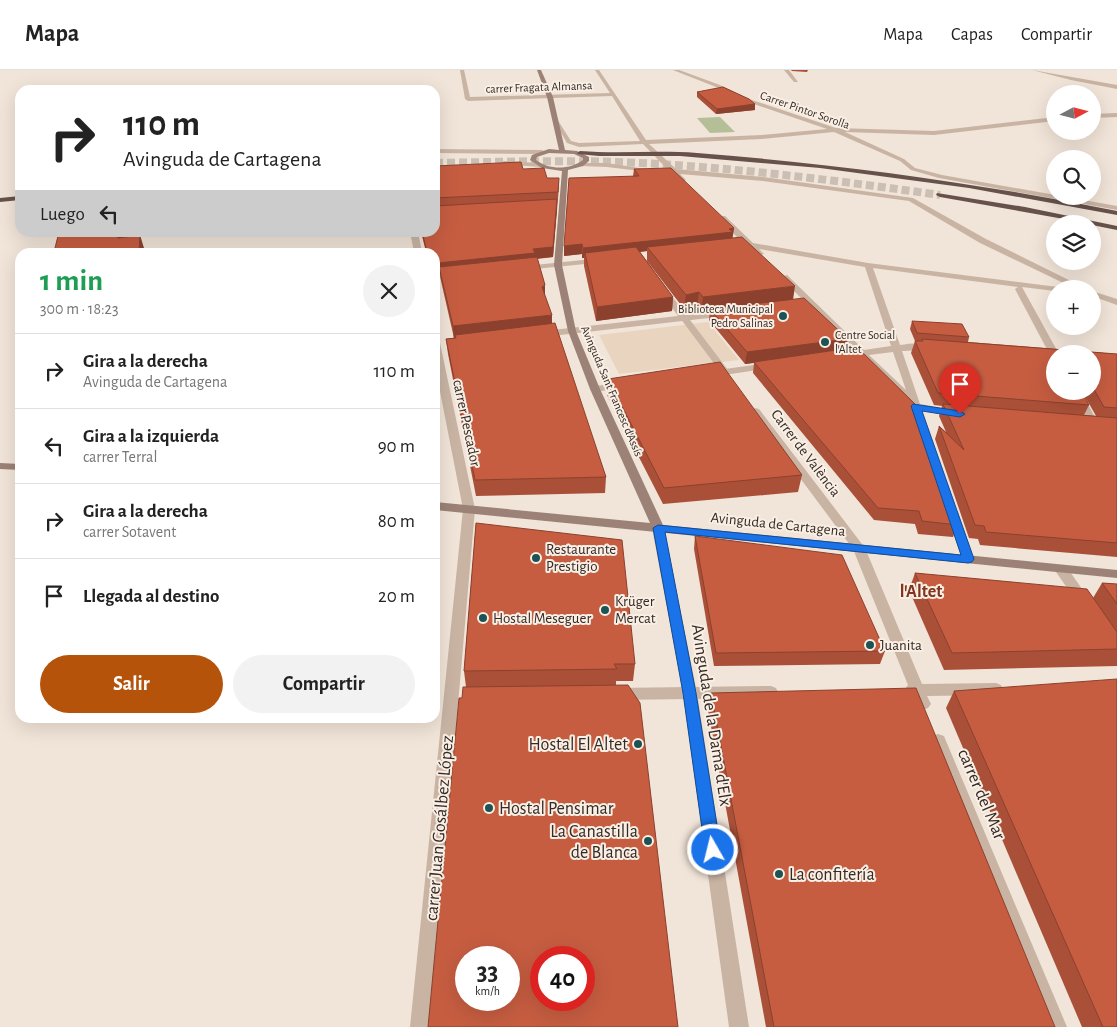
<!DOCTYPE html>
<html lang="es">
<meta charset="utf-8">
<style>
body{margin:0;font-family:"Alegreya Sans",sans-serif;background:#f2f2f2;color:#222;height:100vh;display:flex;flex-direction:column;font-size:19px;white-space:nowrap}
*{box-sizing:border-box;margin:0}
p{font-size:16px;color:#767676}
.icon{flex:none;width:28px;height:28px;fill:none;stroke:currentColor;stroke-width:2;stroke-linecap:round;stroke-linejoin:round}
.map{position:relative;flex:1;overflow:hidden}
.panel{position:absolute;left:15px;top:178px;width:425px;height:475px;display:flex;flex-direction:column;background:#fff;border-radius:15px;box-shadow:0 5px 20px #0002}
.panel>*{flex:none}
.guide{position:absolute;left:15px;top:15px;width:425px;height:152px;border-radius:15px;box-shadow:0 5px 20px #0002;background:#fff;color:#222;overflow:hidden}
.needle{width:32px;rotate:83deg}
.tools{position:absolute;left:1046px;top:15px;display:grid;gap:10px}
.tools a{display:grid;place-items:center;width:55px;height:55px;border-radius:50%;background:#fff;box-shadow:0 5px 20px #0002;font-size:25px}
.speed{position:absolute;left:455px;top:876px;display:flex;gap:10px;font-size:25px;font-weight:700;text-align:center}
.speed>*{display:grid;place-content:center;width:65px;height:65px;border-radius:50%;background:#fff;box-shadow:0 5px 20px #0002;line-height:1}
.speed small{font-size:12px;font-weight:400}
.speed .limit{border:8px solid #d22;background:#fff;color:#111}
.pin{position:absolute;display:grid;place-items:center;width:42px;height:42px;color:#fff;margin:-51px -21px;border-radius:50% 50% 50% 0;rotate:-45deg;box-shadow:0 0 5px #0007}
.pin .icon{rotate:45deg}
.me{position:absolute;width:55px;margin:-28px;rotate:352deg;stroke-linejoin:round;filter:drop-shadow(0 0 4px #0008)}
.turn{display:flex;align-items:center;gap:18px;height:105px;padding:0 25px;font-size:22px}
.turn .icon{width:65px;height:65px;stroke-width:2.5}
.turn b{display:block;font-size:35px;line-height:42px}
.then{display:flex;align-items:center;height:48px;padding:0 25px;background:#0003;gap:10px;font-size:19px}
.round{display:grid;place-items:center;flex:none;width:52px;height:52px;border-radius:26px;background:#f2f2f2}
.head{display:flex;align-items:center;justify-content:space-between;height:85px;padding:0 25px}
h1{font-size:30px;font-weight:700;line-height:38px;color:#1e9e55}
.action{display:flex;gap:10px;margin-top:auto;padding:10px 25px}
.action a{flex:1;height:58px;border-radius:30px;background:#b45309;color:#fff;font-size:20px;font-weight:700;line-height:58px;text-align:center}
.action a+a{background:#f2f2f2;color:#222}
ul{padding:0;list-style:none}
li{display:flex;align-items:center;gap:15px;height:75px;padding:0 25px;border-top:1px solid #e0e0e0}
li div{flex:1}
li b{display:block;font-size:19px}
li em{font-style:normal}
header{display:flex;align-items:center;gap:30px;box-sizing:border-box;height:70px;padding:0 25px;background:#fff;border-bottom:1px solid #e0e0e0}
header strong{font-size:24px}
nav{display:flex;gap:28px;margin-inline-start:auto;font-size:18px}
.map>svg:first-child{display:block}
.green{fill:#b4bf98}
.plaza{fill:#e9d5bf}
.lines{fill:none;stroke-linecap:round;stroke-linejoin:round}
.trunk-tunnel{stroke:#cbbfb4;stroke-width:8;stroke-dasharray:8 4;stroke-linecap:butt}
.pedestrian{fill:#c9b4a4;fill-rule:evenodd}
.minor{fill:#c9b4a4;fill-rule:evenodd}
.tertiary{fill:#c9b4a4;fill-rule:evenodd}
.secondary{fill:#9c8276;fill-rule:evenodd}
.trunk{fill:#66524a;fill-rule:evenodd}
.wall{fill:#aa5038;fill-rule:evenodd}
.shaded-wall{fill:#8b412e}
.building{fill:#c65d41;stroke:#8b412e;fill-rule:evenodd}
.route{fill:#1a73e8;stroke:#114b97}
.poi-dot{fill:#1c5355;stroke:#f9efe4;stroke-width:2}
.labels{text-anchor:middle;stroke-width:4;stroke-linejoin:round;paint-order:stroke}
.far-street-label{font-size:12px;fill:#342a26;stroke:#f9efe4}
.far-poi-label{font-size:12px;fill:#342a26;stroke:#f9efe4;text-anchor:end}
.street-label{font-size:15px;fill:#342a26;stroke:#f9efe4}
.poi-label{font-size:15px;fill:#342a26;stroke:#f9efe4;text-anchor:start}
.quarter-label{font-size:18px;font-weight:bold;fill:#82341f;stroke:#f9efe4}
.near-street-label{font-size:18px;fill:#342a26;stroke:#f9efe4}
.near-poi-label{font-size:18px;fill:#342a26;stroke:#f9efe4;text-anchor:end}
</style>
<header>
<strong>Mapa</strong>
<nav><a>Mapa</a><a>Capas</a><a>Compartir</a></nav>
</header>
<div class="map">
<svg width="1117" height="957" viewBox="0 0 1117 957">
<rect width="100%" height="100%" fill="#f1e4d8"/>
<!-- green -->
<path class="green" d="M720,47L735,62L710,63L697,48Z"/>
<!-- plaza -->
<path class="plaza" d="M708,252L739,290L619,304L599,265Z"/>
<g class="lines">
<!-- trunk-tunnel -->
<path class="trunk-tunnel" d="M435,93C496,92 556,90 617,92C725,96 833,110 940,125"/>
<!-- pedestrian -->
<path class="pedestrian" d="M684,245L687,246L728,300V304H722L680,248Z"/>
<!-- minor -->
<path class="minor" d="M460,0H464L470,27L610,23L595,0H599L646,70L762,65L827,59L742,30L716,17L673,0H679L720,15L746,28L836,58L934,61L1055,47V51L934,65L845,62L904,89L915,98L942,105L1117,136V140L939,108L911,100L900,91L834,62L762,69L649,74L676,99L763,107L913,128L986,169L1087,219H1076L980,173L909,131L763,111L680,104L686,110L683,112L670,102L643,74L579,77L567,73L553,49H557L571,71L579,73L640,71L612,26L468,31L465,29Z
M784,0H789L798,12H794Z
M1032,0L1117,15V19L1071,10Z
M1117,43V47L1092,48V44Z
M435,79L542,80L545,82L542,84L435,83Z
M504,91L540,93L543,95L540,97L502,94V92Z
M582,93H607L652,100L649,102L607,97L580,96V94Z
M719,146H725L753,173L868,193L1058,217L1059,219H1055V221L1022,217L1059,284H1055V288L1050,285L1015,219L1018,217L873,198L900,275C910,274 925,271 934,277L929,280L902,281L920,334L958,341L963,344L958,347L912,338L860,287L855,286L853,284L855,282L780,207L787,205L864,280L891,276L865,197L759,179L764,184L757,186L719,150ZM893,282L906,320L869,285Z
M410,162H418L422,182H414Z
M602,188H605V192L525,200L521,198L525,196Z
M457,203H460V207L435,210V206Z
M663,217L666,218L686,245L726,240L730,243L726,246L543,267L538,264L543,261L678,246L659,220Z
M1092,221L1117,229V235L1092,226Z
M435,270L440,273L475,439L430,957H410L463,439L435,296Z
M768,293L771,294V298L711,307L706,304L711,301Z
M625,312L630,315L628,317L595,322L590,319L595,316Z
M1071,321H1081L1099,355L1098,357H1090Z
M755,338L759,339L865,478L922,614L996,613L1001,615L1003,619L1001,623L996,625L927,626L931,634L928,638L923,640L918,638L912,626L906,624L904,620L908,615L853,479L750,341Z
M952,438L958,442L974,489L972,492L968,493L962,489L946,442Z
M1061,495L1066,496L1089,529L1091,532L1089,535H1079L1056,502L1055,499L1056,496Z
M771,616L776,618L778,622L776,626L771,628L616,630L611,628L609,624L611,620L616,618Z
M938,664L944,666L946,671L1067,957H1047L930,671L932,666Z"/>
<!-- tertiary -->
<path class="tertiary" d="M658,454L664,458L697,623L749,957H729L683,623L652,458Z"/>
<!-- secondary -->
<path class="secondary" d="M537,0H541L553,27L565,80L577,81L589,87V91L583,96L568,100L562,195L576,261L600,319L663,455L1117,500V508L435,440V432L650,453L590,319L568,261L554,195L562,101L542,98L530,90L532,85L549,79L559,80L547,27ZM549,83L574,84L583,88V90C570,100 549,100 536,90L537,87Z
M0,393L20,394V400L0,399Z"/>
<!-- trunk -->
<path class="trunk" d="M580,81C619,84 658,80 697,83C838,94 978,113 1117,141V145L969,118L820,98L680,86H599L578,84L577,83Z
M937,123L1025,137L1117,156V160L1092,155V154L940,127L936,125Z
M20,126V130L0,132V128Z"/>
</g>
<!-- wall -->
<path class="wall" d="M791,0H808L807,2L792,1Z
M697,22L755,34V40L716,44L697,27Z
M435,96L523,99L547,108L559,117L553,187L537,189L545,215V226L552,254L606,407L605,423L476,426L448,284L446,269L454,268L441,211L440,204H439L438,198L435,182H426L421,162H435Z
M634,99L734,158L732,168L793,229L846,279L958,455L953,467L918,464L915,454L874,450L753,303L754,293L745,294L709,250L710,240L701,241L697,236L684,239L647,191V181L640,182L673,227L672,241L596,251L584,196V188H582V184L564,186V176L633,106Z
M912,251L969,267L968,272L1117,284V487L980,475L978,469L969,468L935,369L939,356L946,362L939,346L942,336L934,335L911,283L915,271L910,259ZM1055,284H1092V321H1082L1096,346L1084,345L1089,335Z
M608,309L802,405L798,422L663,434L607,325Z
M476,453L635,594L633,611H616V615L462,628L466,617L464,601Z
M695,466L885,581L880,594L714,596L694,479Z
M915,503L1093,528L1102,513L1117,514V596L944,600L909,520Z
M954,621L1117,957H1082L946,638Z
M711,623L1055,957H766L708,640Z"/>
<!-- shaded-wall -->
<path class="shaded-wall" d="M755,34V40L716,44L717,39Z
M557,129V138L553,187L439,197L440,204H439L438,193L533,179Z
M734,158L732,172L647,177V181L586,188L585,183L584,188H582L583,178Z
M118,162H123L122,181L118,168Z
M140,165L144,178V182H139Z
M582,174V184L564,186V176Z
M435,188H437L438,198L435,199Z
M545,215V230L542,217Z
M795,216L793,230L710,239V240L701,241L703,227Z
M699,222L697,236L684,239L686,225Z
M673,227L672,241L596,251L597,237Z
M552,245V260L455,265L456,271H454L453,256Z
M848,269L845,280L745,294L747,282Z"/>
<!-- building -->
<path class="building" d="M723,17L749,29L755,34L717,39L697,22Z
M521,92L523,99L544,98L547,108H559L558,122L435,128V96Z
M671,98L734,158L729,159L733,162L583,178L582,174L564,176L569,108L639,106L634,99Z
M557,129L553,177L533,179L535,183L438,193L437,188H435V182H427L422,162H435V136Z
M59,162H118V168L140,165L139,182H54Z
M742,167L795,216L703,227L699,222L686,225L647,177Z
M636,177L673,227L597,237L585,183Z
M537,187L545,215L542,217L552,245L453,256L439,197Z
M804,228L848,269L747,282L710,239Z
M912,251L962,254L969,267L917,263Z
M555,253L606,407L475,410L446,269L456,268L455,265Z
M922,269L1117,284V338L1104,337L1092,316V284H1055V321H1082L1089,335L938,323L915,271H923Z
M857,277L916,335L958,455L922,451L919,441L878,438L754,292Z
M720,292L802,405L664,418L608,309Z
M943,334L1117,348V473L986,462L984,456L975,455L939,356L964,380Z
M476,453L622,470L635,594H614L617,599L464,601Z
M695,466L842,485L885,581L716,583Z
M915,503L1087,519L1117,562V579L952,583Z
M1102,513L1117,514V534Z
M1117,609V957H1103L954,621Z
M628,615L640,633L678,957H428L459,628H462L463,617ZM466,888H509V930H466ZM541,888H584V930H541Z
M916,618L1055,957H774L711,623Z"/>
<!-- route -->
<path class="route" d="M913,334L960,341L965,344L960,347L922,341L974,489L972,492L968,493L665,462L696,623L721,780L719,785L713,787L707,785L705,780L683,623L653,458L658,455L961,485L911,336Z"/>
<!-- markers -->
<g class="poi-dot">
<circle cx="783" cy="246" r="5"/>
<circle cx="825" cy="272" r="5"/>
<circle cx="536" cy="488" r="5"/>
<circle cx="605" cy="540" r="5"/>
<circle cx="483" cy="548" r="5"/>
<circle cx="870" cy="575" r="5"/>
<circle cx="638" cy="674" r="5"/>
<circle cx="489" cy="738" r="5"/>
<circle cx="648" cy="771" r="5"/>
<circle cx="779" cy="804" r="5"/>
</g>
<g class="labels">
<!-- far-street labels -->
<g class="far-street-label">
<text transform="translate(539 17) rotate(-2)" y="4">carrer Fragata Almansa</text>
<text transform="translate(805 40) rotate(19)" y="4">Carrer Pintor Sorolla</text>
<text transform="translate(612 321) rotate(67)" y="4">Avinguda Sant Francesc d’Assís</text>
</g>
<!-- far-poi labels -->
<g class="far-poi-label">
<text x="773" y="243">Biblioteca Municipal<tspan x="773" dy="14">Pedro Salinas</tspan></text>
<text x="835" y="269" text-anchor="start">Centre Social<tspan x="835" dy="14">l'Altet</tspan></text>
</g>
<!-- street labels -->
<g class="street-label">
<text transform="translate(467 353) rotate(78)" y="5">carrer Pescador</text>
<text transform="translate(806 383) rotate(53)" y="5">Carrer de València</text>
<text transform="translate(778 454) rotate(6)" y="5">Avinguda de Cartagena</text>
</g>
<!-- poi labels -->
<g class="poi-label">
<text x="546" y="484">Restaurante<tspan x="546" dy="17">Prestigio</tspan></text>
<text x="615" y="536">Krüger<tspan x="615" dy="17">Mercat</tspan></text>
<text x="493" y="553">Hostal Meseguer</text>
<text x="880" y="580">Juanita</text>
</g>
<!-- quarter labels -->
<g class="quarter-label">
<text x="921" y="527">l'Altet</text>
</g>
<!-- near-street labels -->
<g class="near-street-label">
<text transform="translate(712 645) rotate(81)" y="6">Avinguda de la Dama d'Elx</text>
<text transform="translate(982 724) rotate(67)" y="6">carrer del Mar</text>
<text transform="translate(439 758) rotate(-85)" y="6">carrer Juan Gosálbez López</text>
</g>
<!-- near-poi labels -->
<g class="near-poi-label">
<text x="628" y="680">Hostal El Altet</text>
<text x="499" y="744" text-anchor="start">Hostal Pensimar</text>
<text x="638" y="767">La Canastilla<tspan x="638" dy="21">de Blanca</tspan></text>
<text x="789" y="810" text-anchor="start">La confitería</text>
</g>
</g>
</svg>
<div class="tools">
<a><svg class="needle" viewBox="-14 -14 28 28"><path d="M0-13l5 13h-10z" fill="#e53935"/><path d="M0 13l5-13h-10z" fill="#767676"/></svg></a>
<a><svg class="icon" aria-label="search" viewBox="0 0 24 24"><circle cx="10" cy="10" r="6"/><path d="M15 15l6 6"/></svg></a>
<a><svg class="icon" aria-label="layers" viewBox="0 0 24 24"><path d="M12 4l9 5-9 5-9-5zM3 14l9 5 9-5"/></svg></a>
<a>+</a>
<a>−</a>
</div>
<div class="speed"><div>33<small>km/h</small></div><div class="limit">40</div></div>
<div class="pin" style="left:960px;top:344px;background:#d93025"><svg class="icon" aria-label="arrive" viewBox="0 0 24 24"><path d="M6 21V4h12l-3 4 3 4H6"/></svg></div>
<svg class="me" style="left:713px;top:780px" viewBox="-20 -20 40 40"><circle r="17" fill="#1a73e8" stroke="#fff" stroke-width="3"/><path d="M0-11L8 9 0 5-8 9z" fill="#fff"/></svg>
<div class="guide">
<div class="turn"><svg class="icon" aria-label="right" viewBox="0 0 24 24"><path d="M7 20v-9h11M14 6l5 5-5 5"/></svg><div><b>110 m</b>Avinguda de Cartagena</div></div>
<div class="then">Luego<svg class="icon" aria-label="left" viewBox="0 0 24 24"><path d="M17 20v-9H6M10 6l-5 5 5 5"/></svg></div>
</div>
<section class="panel">
<div class="head"><div><h1>1 min</h1><p>300 m · 18:23</p></div><a class="round"><svg class="icon" aria-label="close" viewBox="0 0 24 24"><path d="M6 6l12 12M18 6L6 18"/></svg></a></div>
<ul>
<li><svg class="icon" aria-label="right" viewBox="0 0 24 24"><path d="M7 20v-9h11M14 6l5 5-5 5"/></svg><div><b>Gira a la derecha</b><p>Avinguda de Cartagena</p></div><em>110 m</em></li>
<li><svg class="icon" aria-label="left" viewBox="0 0 24 24"><path d="M17 20v-9H6M10 6l-5 5 5 5"/></svg><div><b>Gira a la izquierda</b><p>carrer Terral</p></div><em>90 m</em></li>
<li><svg class="icon" aria-label="right" viewBox="0 0 24 24"><path d="M7 20v-9h11M14 6l5 5-5 5"/></svg><div><b>Gira a la derecha</b><p>carrer Sotavent</p></div><em>80 m</em></li>
<li><svg class="icon" aria-label="arrive" viewBox="0 0 24 24"><path d="M6 21V4h12l-3 4 3 4H6"/></svg><div><b>Llegada al destino</b></div><em>20 m</em></li>
</ul>
<div class="action"><a>Salir</a><a>Compartir</a></div>
</section>
</div>
